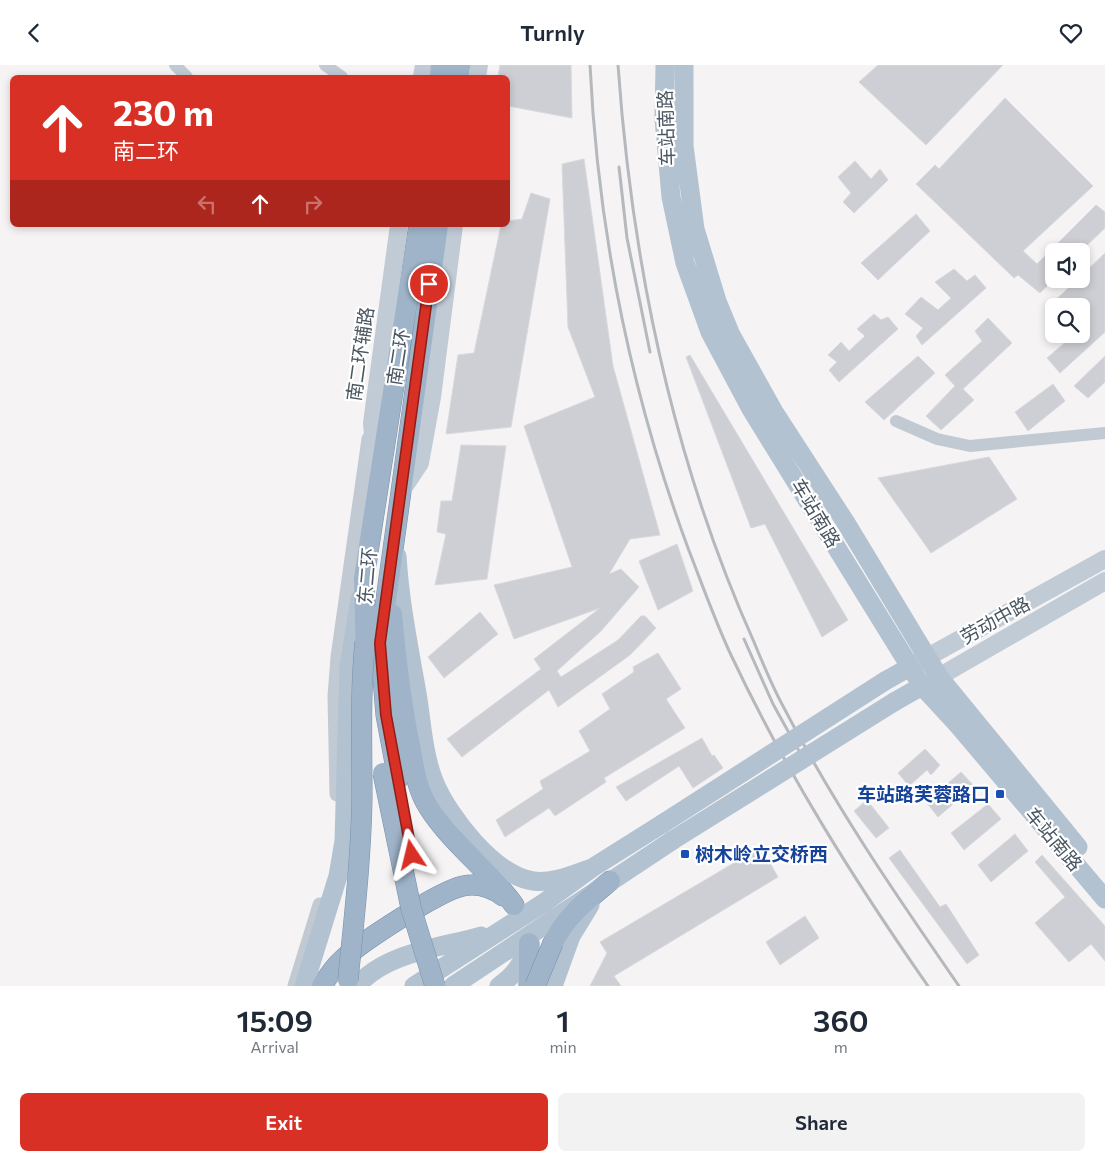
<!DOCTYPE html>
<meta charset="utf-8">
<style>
body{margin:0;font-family:Commissioner,"Noto Sans SC",sans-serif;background:#f2f2f3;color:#1f2937;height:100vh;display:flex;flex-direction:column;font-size:19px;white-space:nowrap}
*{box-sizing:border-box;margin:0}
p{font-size:16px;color:#747a83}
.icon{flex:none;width:28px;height:28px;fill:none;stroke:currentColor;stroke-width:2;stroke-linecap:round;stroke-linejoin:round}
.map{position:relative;height:921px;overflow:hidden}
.sheet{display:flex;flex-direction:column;background:#fff;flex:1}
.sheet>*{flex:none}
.banner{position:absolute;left:10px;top:10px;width:500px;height:152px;border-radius:8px;box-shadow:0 2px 8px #0003;background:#d93025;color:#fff;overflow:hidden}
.controls{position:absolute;left:1045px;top:178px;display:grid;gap:10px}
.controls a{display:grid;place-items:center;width:45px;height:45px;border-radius:8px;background:#fff;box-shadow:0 2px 8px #0003;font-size:25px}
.pin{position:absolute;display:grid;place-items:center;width:42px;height:42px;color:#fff;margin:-21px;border:2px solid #fff;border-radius:50%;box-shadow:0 1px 5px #0007}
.me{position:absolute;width:55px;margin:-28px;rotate:350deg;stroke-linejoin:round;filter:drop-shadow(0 0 4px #0008)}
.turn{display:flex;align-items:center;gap:18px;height:105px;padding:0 20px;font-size:22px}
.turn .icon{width:65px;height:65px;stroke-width:2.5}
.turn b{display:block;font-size:35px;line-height:42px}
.lanes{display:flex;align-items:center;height:48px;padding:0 20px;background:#0003;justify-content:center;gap:25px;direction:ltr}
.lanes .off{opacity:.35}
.eta{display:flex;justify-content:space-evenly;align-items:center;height:85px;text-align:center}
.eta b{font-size:30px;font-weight:600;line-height:35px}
.button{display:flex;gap:10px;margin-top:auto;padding:10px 20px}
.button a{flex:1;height:58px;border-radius:8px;background:#d93025;color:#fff;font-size:20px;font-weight:600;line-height:58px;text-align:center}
.button a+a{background:#f2f2f3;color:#1f2937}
header{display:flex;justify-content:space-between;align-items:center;height:65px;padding:0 20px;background:#fff;font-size:22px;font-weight:600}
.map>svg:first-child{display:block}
.building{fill:#cdcfd5;stroke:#d7d9de}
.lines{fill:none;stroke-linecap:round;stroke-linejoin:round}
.trunk-casing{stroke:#7690ad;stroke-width:21}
.minor{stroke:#c1cad2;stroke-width:12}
.tertiary{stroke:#c1cad2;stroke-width:15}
.secondary{stroke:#c1cbd6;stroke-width:18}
.primary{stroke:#b3c2d1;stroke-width:19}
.trunk{stroke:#9fb4c9;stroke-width:20}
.rail{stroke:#b5b8bd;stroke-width:3}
.trunk-bridge-casing{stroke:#7690ad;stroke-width:21;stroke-linecap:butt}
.primary-bridge{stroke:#b3c2d1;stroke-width:19}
.trunk-bridge{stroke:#9fb4c9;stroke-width:20}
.route-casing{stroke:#8d1f18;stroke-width:12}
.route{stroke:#d93025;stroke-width:9}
.transit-dot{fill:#1a4fb4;stroke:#fff;stroke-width:2}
.labels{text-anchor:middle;stroke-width:4.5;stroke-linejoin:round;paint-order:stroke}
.street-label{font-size:19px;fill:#4a5661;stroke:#fff}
.transit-label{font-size:19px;font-weight:bold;fill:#164399;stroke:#fff;text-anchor:end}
</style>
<header><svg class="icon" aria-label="back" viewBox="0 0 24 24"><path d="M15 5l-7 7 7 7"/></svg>Turnly<svg class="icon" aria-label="heart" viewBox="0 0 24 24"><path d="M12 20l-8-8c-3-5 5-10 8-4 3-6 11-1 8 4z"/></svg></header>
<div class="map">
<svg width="1105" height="921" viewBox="0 0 1105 921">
<rect width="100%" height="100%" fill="#f5f3f3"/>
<!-- building -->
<path class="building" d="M500,0H571L572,53L508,41V12H498Z
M878,0H1003L926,80L859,17Z
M1005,33L1093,121L1023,186L1037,199L1096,140L1105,147V163L1081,186H1054V214L1040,228L1018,210L1014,213L916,119L935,100L939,104Z
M584,94L613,301L660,470L630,474L609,509L621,504L639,522L601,566L557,606L561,612L618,575L641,551H645L656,563L630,590L558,642L549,625L462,692L447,674L541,604L534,594L600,543L514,574L494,520L572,502L524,361L595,332L568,262L562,99Z
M855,96L871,114L880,104L888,115L854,148L843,137L851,128L838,112Z
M531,128L550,134L511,362L446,369L458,290L474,288L501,160H508V156L522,154Z
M916,149L930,166L878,215L861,198Z
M1105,188V267L1060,308L1047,293L1075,269H1081V241H1049L1078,214H1081V211Z
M954,204L967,216L975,210L986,223L922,280L916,271L923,263L905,249L921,232L938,245L951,233L935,217Z
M874,249L881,255L888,252L898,264L839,317L829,305L837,297L828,290L841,277L849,286L865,271L857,264Z
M988,253L1012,278L963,324L974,335L941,365L926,351L955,321L945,310L982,276L975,266Z
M690,290L848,555L822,572L765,459L751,463L686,292Z
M918,291L935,308L884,355L865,337Z
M1105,291V317L1088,333L1074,321Z
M1053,319L1065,336L1028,366L1015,347Z
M461,380L506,381L487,514L435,520L446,469L437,467L441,436H452Z
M989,392L1017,434L931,488L878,413Z
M677,479L693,526L658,545L639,496Z
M480,547L498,569L444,613L428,592Z
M658,588L681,624L666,634L685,663L604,713L606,717L555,751L549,743L505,772L496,755L543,724L540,716L590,686L579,666L610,644L602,629L634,607L633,602Z
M702,673L712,691L714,690L723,703L693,723L679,701L626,736L616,722Z
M925,684L940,700L931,710L927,705L909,721L898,708Z
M961,707L974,721L938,752L926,737Z
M867,735L889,763L876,773L854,746Z
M988,739L1001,754L964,785L951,768Z
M1015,769L1028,786L991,817L978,800Z
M761,782L778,812L614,911L621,921H590L607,888L600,877Z
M900,785L940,842L946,839L979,890L967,899L889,793Z
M1042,790L1105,861V896L1091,879L1069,897L1035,858L1065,832L1035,797Z
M805,851L819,873L780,900L766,877Z"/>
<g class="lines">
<defs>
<path id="trunk" d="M440,12L441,0
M458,12L460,0
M392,549C396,594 401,637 410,681C414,702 417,725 429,743C452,779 489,805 514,840
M366,594L364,513L419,160
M398,714L386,650L380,578L438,160
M529,878V921
M553,878C566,851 587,835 610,816
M322,921C328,911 334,902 343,894C363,876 439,826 463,821C478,818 492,823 503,831"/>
</defs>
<!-- trunk casing -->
<use href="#trunk" class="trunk-casing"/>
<!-- minor -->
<path class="minor" d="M175,0L187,12
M325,0L342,12
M896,356L937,374L970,381L1105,368"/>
<!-- tertiary -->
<path class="tertiary" d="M337,729L335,631L338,592L369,374
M295,921L320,840"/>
<!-- secondary -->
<path class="secondary" d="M422,12L424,0
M477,12L479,0
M376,407L372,358L399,160
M402,425L420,398L432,332L454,160
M915,599L1105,494
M928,618L1105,516"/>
<!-- primary -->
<path class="primary" d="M665,0L664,54L671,132L685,198L710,267L751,344L922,621L958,660L1105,834
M684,0V81L695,164L717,236L731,270L774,347L846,458L939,612L1078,782
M397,491C400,540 410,587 418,634C422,661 424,691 434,716C448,751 494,810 533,816C553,819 574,809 592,803
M885,616L910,602
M894,637L922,621
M304,921L338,811L344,776L349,601L360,534
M357,921C386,887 440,883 481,871
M414,921L545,837L592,803L662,759
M453,921L673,775
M499,921C515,910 523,898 529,879
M553,921L571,871L590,840"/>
<!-- trunk -->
<use href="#trunk" class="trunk"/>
<!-- rail -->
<path class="rail" d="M590,0C598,167 630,326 688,483C702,519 715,556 731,590C786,707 854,815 928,921
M618,0C632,199 672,394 754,577C763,599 772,621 783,641C834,740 896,830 959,921
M619,102L627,173L650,287
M744,574L773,639L799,686"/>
<defs>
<path id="trunk-bridge" d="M383,708L411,843L435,921
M348,915C354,855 361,794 362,733C362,680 360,629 365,577
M535,921L553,878"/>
</defs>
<!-- trunk-bridge casing -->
<use href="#trunk-bridge" class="trunk-bridge-casing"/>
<!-- primary-bridge -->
<path class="primary-bridge" d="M662,759L885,616
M673,775L894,637"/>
<!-- trunk-bridge -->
<use href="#trunk-bridge" class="trunk-bridge"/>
</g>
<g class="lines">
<defs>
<path id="route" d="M412,790L386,650L380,578L429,219"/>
</defs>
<!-- route casing -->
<use href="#route" class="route-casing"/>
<!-- route -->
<use href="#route" class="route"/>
</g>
<!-- markers -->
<g class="transit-dot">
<rect x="995" y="724" width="10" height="10" rx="2.5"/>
<rect x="680" y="784" width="10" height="10" rx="2.5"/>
</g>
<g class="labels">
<!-- street labels -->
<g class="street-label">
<text transform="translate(666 63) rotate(-92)" y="7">车站南路</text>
<text transform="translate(360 289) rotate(-82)" y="7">南二环辅路</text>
<text transform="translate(398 292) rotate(-81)" y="7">南二环</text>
<text transform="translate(816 448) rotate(59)" y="7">车站南路</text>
<text transform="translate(367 511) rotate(-85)" y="7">东二环</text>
<text transform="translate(995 555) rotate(-29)" y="7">劳动中路</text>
<text transform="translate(1054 774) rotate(50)" y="7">车站南路</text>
</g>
<!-- transit labels -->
<g class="transit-label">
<text x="990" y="736">车站路芙蓉路口</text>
<text x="695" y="796" text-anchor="start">树木岭立交桥西</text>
</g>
</g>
</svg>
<div class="controls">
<a><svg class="icon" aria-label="sound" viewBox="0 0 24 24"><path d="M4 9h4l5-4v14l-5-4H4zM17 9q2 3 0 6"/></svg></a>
<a><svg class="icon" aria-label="search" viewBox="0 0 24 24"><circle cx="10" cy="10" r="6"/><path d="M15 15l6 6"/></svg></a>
</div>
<div class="pin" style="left:429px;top:219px;background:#d93025"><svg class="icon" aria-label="arrive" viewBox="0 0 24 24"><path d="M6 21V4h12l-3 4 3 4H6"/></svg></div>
<svg class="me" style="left:412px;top:790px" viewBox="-20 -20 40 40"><path d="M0-17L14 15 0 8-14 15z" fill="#d93025" stroke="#fff" stroke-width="4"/></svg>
<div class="banner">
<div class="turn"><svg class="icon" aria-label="ahead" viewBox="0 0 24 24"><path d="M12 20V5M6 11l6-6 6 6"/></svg><div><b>230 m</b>南二环</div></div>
<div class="lanes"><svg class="icon off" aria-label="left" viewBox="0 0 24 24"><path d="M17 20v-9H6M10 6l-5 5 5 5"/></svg><svg class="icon" aria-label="ahead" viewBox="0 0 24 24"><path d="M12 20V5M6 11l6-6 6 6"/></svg><svg class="icon off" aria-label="right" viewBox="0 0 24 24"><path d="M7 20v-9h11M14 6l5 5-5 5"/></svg></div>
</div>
</div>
<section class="sheet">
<div class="eta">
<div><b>15:09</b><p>Arrival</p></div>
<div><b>1</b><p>min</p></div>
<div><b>360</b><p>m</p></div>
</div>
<div class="button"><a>Exit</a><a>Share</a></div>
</section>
